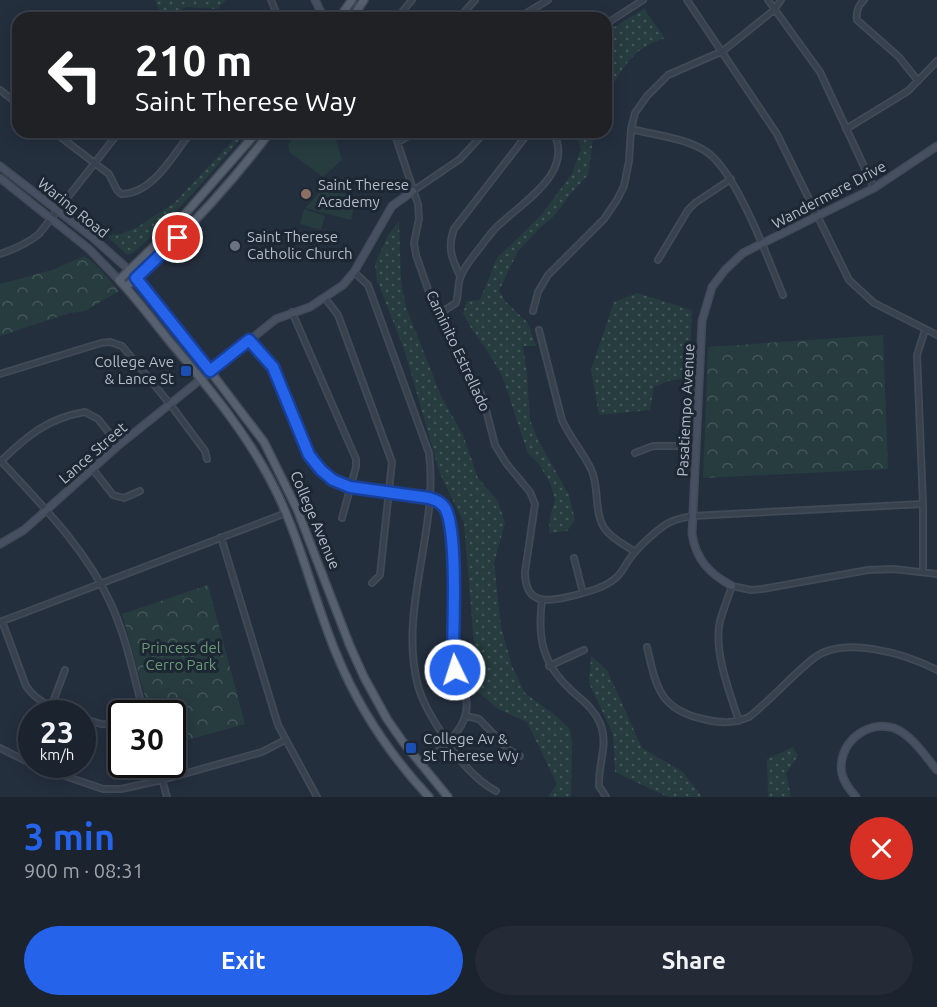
<!DOCTYPE html>
<meta charset="utf-8">
<style>
body{margin:0;font-family:Ubuntu,sans-serif;background:#242b36;color:#f1f3f6;height:100vh;display:flex;flex-direction:column;font-size:22px;white-space:nowrap}
*{box-sizing:border-box;margin:0}
p{font-size:20px;color:#a0a4aa}
.icon{flex:none;width:33px;height:33px;fill:none;stroke:currentColor;stroke-width:2;stroke-linecap:round;stroke-linejoin:round}
.map{position:relative;height:797px;overflow:hidden}
.sheet{display:flex;flex-direction:column;background:#1b232e;flex:1}
.sheet>*{flex:none}
.hud{position:absolute;left:12px;top:12px;width:600px;height:126px;border-radius:18px;box-shadow:0 3px 15px #0003,0 0 0 2px #39404a;background:#202124;color:#fff;overflow:hidden}
.speed{position:absolute;left:18px;top:700px;display:flex;gap:12px;font-size:30px;font-weight:700;text-align:center}
.speed>*{display:grid;place-content:center;width:78px;height:78px;border-radius:50%;background:#1b232e;box-shadow:0 3px 15px #0003,0 0 0 2px #39404a;line-height:1}
.speed small{font-size:15px;font-weight:400}
.speed .limit{border:3px solid #111;border-radius:9px;background:#fff;color:#111}
.pin{position:absolute;display:grid;place-items:center;width:51px;height:51px;color:#fff;margin:-26px;border:3px solid #fff;border-radius:50%;box-shadow:0 2px 6px #0007}
.me{position:absolute;width:66px;margin:-33px;rotate:356deg;stroke-linejoin:round;filter:drop-shadow(0 0 4px #0008)}
.turn{display:flex;align-items:center;gap:21px;height:126px;padding:0 24px;font-size:27px}
.turn .icon{width:78px;height:78px;stroke-width:2.5}
.turn b{display:block;font-size:42px;line-height:51px}
.round{display:grid;place-items:center;flex:none;width:63px;height:63px;border-radius:32px;background:#242b36}
.overview{display:flex;align-items:center;justify-content:space-between;height:102px;padding:0 24px}
h1{font-size:36px;font-weight:600;line-height:45px;color:#2563eb}
.action{display:flex;gap:12px;margin-top:auto;padding:12px 24px}
.action a{flex:1;height:69px;border-radius:36px;background:#2563eb;color:#fff;font-size:24px;font-weight:600;line-height:69px;text-align:center}
.action a+a{background:#242b36;color:#f1f3f6}
.map>svg:first-child{display:block}
.grass{fill:url(#grass-dots)}
.forest{fill:url(#forest-crowns)}
.pitch{fill:#263c3f}
.lines{fill:none;stroke-linecap:round;stroke-linejoin:round}
.street-casing{stroke:#414a57;stroke-width:8}
.secondary-casing{stroke:#414a57;stroke-width:9}
.primary-casing{stroke:#414a57;stroke-width:10}
.street{stroke:#38414e;stroke-width:4.5}
.secondary{stroke:#465061;stroke-width:6}
.primary{stroke:#56606e;stroke-width:7}
.route-casing{stroke:#184099;stroke-width:15}
.route{stroke:#2563eb;stroke-width:10}
.education-dot{fill:#8d6e63;stroke:#1d2633;stroke-width:2}
.worship-dot{fill:#6b7280;stroke:#1d2633;stroke-width:2}
.transit-dot{fill:#1a4fb4;stroke:#1d2633;stroke-width:2}
.labels{text-anchor:middle;stroke-width:6;stroke-linejoin:round;paint-order:stroke}
.poi-label{font-size:15px;fill:#b4bcc9;stroke:#1d2633;text-anchor:start}
.street-label{font-size:15px;fill:#b4bcc9;stroke:#1d2633}
.park-label{font-size:15px;fill:#6b9a76;stroke:#1d2633}
</style>
<div class="map">
<svg width="937" height="797" viewBox="0 0 937 797">
<defs>
<pattern id="grass-dots" width="8" height="8" patternUnits="userSpaceOnUse" patternTransform="scale(1.5)"><rect width="8" height="8" fill="#263c3f"/><path d="M2 2h.1M6 6h.1" fill="none" stroke="#435659" stroke-width="1.8" stroke-linecap="round"/></pattern>
<pattern id="forest-crowns" width="20" height="18" patternUnits="userSpaceOnUse" patternTransform="scale(1.5)"><rect width="20" height="18" fill="#263c3f"/><path d="M2 6a3 3 0 1 1 6 0M12 15a3 3 0 1 1 6 0" fill="none" stroke="#435659"/></pattern>
</defs>
<rect width="100%" height="100%" fill="#242f3e"/>
<!-- grass -->
<path class="grass" d="M155,0H226L217,9L186,7L172,15H161Z
M644,9L665,38C627,51 628,65 606,94V32Z
M241,132H246C210,174 175,216 133,253L127,255L107,236L120,234L136,228L174,203Z
M576,132H594L588,175L569,196L554,216L540,228L518,251L499,291L506,302L528,323L536,346H523L527,373L530,420L538,440L569,495L575,520L567,531L549,533L550,516L555,500L550,483L539,464L528,454L503,378L488,352L471,328L463,313L467,301L480,300L497,258L541,215L572,174L581,149Z
M399,221L401,281L406,307L441,396L463,435L478,478L498,501L505,523L494,563L501,627L512,666L525,693L555,715L570,729L572,744L571,797H548L557,784L527,722L498,709L478,692L464,523L440,474L405,352L377,280L375,264L388,235Z
M637,293L692,310L689,378L668,381L654,387L650,410L599,415L591,369L614,302Z
M591,656L607,670L642,748L683,772L702,797H668L615,772L613,734L589,683Z
M793,747L798,756L786,773L791,797H768L767,759Z"/>
<!-- forest -->
<path class="forest" d="M85,256L98,267L119,291L85,311L70,313L0,336V284L52,270Z
M883,335L888,469L703,478L708,347Z
M208,585L245,724L173,744L172,714H150L122,614Z"/>
<!-- pitch -->
<path class="pitch" d="M295,132H334L342,160L323,177L289,152L288,145Z
M328,183L348,195L354,206L351,220L305,208Z
M304,209L325,216L321,230L300,224Z"/>
<g class="lines">
<defs>
<path id="street" d="M271,0L276,12L275,18
M687,0L777,134L849,280L874,303L937,335
M768,0L820,72L874,188
M864,0C858,6 856,11 857,20L899,57L918,81
M397,18L412,0
M459,18L475,0
M518,18L548,0
M606,24L643,0
M0,90L18,104
M631,129C655,135 686,138 707,152C737,173 768,259 783,295
M846,129L908,91L937,61
M54,132L109,174L117,190L121,194C152,195 174,154 191,132
M394,132L418,204L419,219L414,243L416,255L437,315L483,398L495,445L506,463L530,492L535,504L525,572C525,608 551,601 576,595C590,591 607,587 618,576C624,569 628,560 634,553C643,543 655,532 665,525C674,519 683,518 692,516L923,504
M398,142L416,132
M413,191L460,159L485,132
M0,254C15,249 27,244 39,234L119,132
M658,260L688,210L695,203L731,179
M354,272L368,285L429,453C439,530 398,610 418,686C423,704 433,720 443,735C455,756 475,780 496,791
M460,276C452,259 447,248 454,229L529,132
M325,298L338,315L392,462L380,575L372,583
M533,311L538,292L548,275L604,219L617,200L624,186L629,161L631,129L635,113L647,96L668,75L723,51L774,10L781,0
M292,312L356,459V467L342,518
M437,315L456,303C459,294 457,284 461,276C465,265 475,254 482,245C487,238 493,230 500,224C524,201 575,172 553,132
M539,330L562,420C570,438 583,452 591,469C600,487 593,512 605,529C612,539 625,545 635,552
M249,340L273,367L309,455L321,470L333,480L350,487L429,498C436,500 441,502 444,508C458,531 453,627 453,657C455,672 463,684 466,698C472,728 441,748 421,765
M0,374L101,343L110,342L122,346L170,404L205,451L207,459
M635,453L653,446H685L697,438
M0,460C41,504 86,549 111,604C127,639 134,678 144,714
M1,461C27,436 48,418 85,412L98,419L119,445
M92,468L113,495L124,498L140,491
M221,537L278,725L317,797
M574,558L583,593
M923,572V504L917,355L925,330
M542,600C537,640 543,665 573,692C583,701 594,709 600,723C609,744 598,764 599,786L606,797
M2,621L26,686C38,703 53,708 72,714
M0,622L286,513
M647,647C656,686 659,709 703,719C720,723 732,724 749,717C772,699 791,676 814,658C844,635 906,654 937,670
M549,666L584,650
M51,707L65,670
M466,716L479,719L509,750L520,756
M82,718L101,724L122,725
M739,721C730,694 713,650 720,621C723,610 728,598 732,586L751,590L762,589L868,570L894,569L937,574
M0,748L32,764
M33,765L103,789H121L162,780L262,752L285,740
M158,765L167,797"/>
<path id="secondary" d="M315,0L324,18
M0,166L92,237L129,270
M0,178L89,249L119,280
M0,544L24,530L119,445L276,319L310,307L343,285L354,272L392,206L413,191
M732,586C710,574 696,560 692,534L702,321L712,287L725,270L743,253L874,188L937,146
M856,797C850,790 844,783 842,774C836,745 866,719 894,728C912,735 925,756 937,770"/>
<path id="primary" d="M339,18L352,0
M352,18L364,0
M257,132L171,230L119,280C137,299 154,322 171,343C210,389 249,436 276,491C301,542 314,600 336,653C358,707 389,754 429,797
M129,270L210,371L264,442L297,509L350,646L364,677L387,719L403,742L448,797
M126,287C178,241 228,188 270,132"/>
</defs>
<!-- street casing -->
<use href="#street" class="street-casing"/>
<!-- secondary casing -->
<use href="#secondary" class="secondary-casing"/>
<!-- primary casing -->
<use href="#primary" class="primary-casing"/>
<!-- street -->
<use href="#street" class="street"/>
<!-- secondary -->
<use href="#secondary" class="secondary"/>
<!-- primary -->
<use href="#primary" class="primary"/>
</g>
<g class="lines">
<defs>
<path id="route" d="M178,238L136,278L210,371L249,340L273,367L309,455L321,470L333,480L350,487L429,498C436,500 441,502 445,508C458,530 453,627 453,657L455,670"/>
</defs>
<!-- route casing -->
<use href="#route" class="route-casing"/>
<!-- route -->
<use href="#route" class="route"/>
</g>
<!-- markers -->
<circle class="education-dot" cx="306" cy="194" r="6"/>
<circle class="worship-dot" cx="235" cy="246" r="6"/>
<g class="transit-dot">
<rect x="180" y="365" width="12" height="12" rx="3"/>
<rect x="405" y="742" width="12" height="12" rx="3"/>
</g>
<g class="labels">
<!-- poi labels -->
<g class="poi-label">
<text x="318" y="190">Saint Therese<tspan x="318" dy="17">Academy</tspan></text>
<text x="247" y="242">Saint Therese<tspan x="247" dy="17">Catholic Church</tspan></text>
<text x="174" y="367" text-anchor="end">College Ave<tspan x="174" dy="17">&amp; Lance St</tspan></text>
<text x="423" y="744">College Av &amp;<tspan x="423" dy="17">St Therese Wy</tspan></text>
</g>
<!-- street labels -->
<g class="street-label">
<text transform="translate(829 195) rotate(-28)" y="5">Wandermere Drive</text>
<text transform="translate(73 208) rotate(39)" y="5">Waring Road</text>
<text transform="translate(458 351) rotate(65)" y="5">Caminito Estrellado</text>
<text transform="translate(686 410) rotate(-87)" y="5">Pasatiempo Avenue</text>
<text transform="translate(93 453) rotate(-41)" y="5">Lance Street</text>
<text transform="translate(315 520) rotate(67)" y="5">College Avenue</text>
</g>
<!-- park labels -->
<g class="park-label">
<text x="181" y="653">Princess del<tspan x="181" dy="17">Cerro Park</tspan></text>
</g>
</g>
</svg>
<div class="speed"><div>23<small>km/h</small></div><div class="limit">30</div></div>
<div class="pin" style="left:178px;top:238px;background:#d93025"><svg class="icon" aria-label="arrive" viewBox="0 0 24 24"><path d="M6 21V4h12l-3 4 3 4H6"/></svg></div>
<svg class="me" style="left:455px;top:670px" viewBox="-20 -20 40 40"><circle r="17" fill="#2563eb" stroke="#fff" stroke-width="3"/><path d="M0-11L8 9 0 5-8 9z" fill="#fff"/></svg>
<div class="hud">
<div class="turn"><svg class="icon" aria-label="left" viewBox="0 0 24 24"><path d="M17 20v-9H6M10 6l-5 5 5 5"/></svg><div><b>210 m</b>Saint Therese Way</div></div>
</div>
</div>
<section class="sheet">
<div class="overview"><div><h1>3 min</h1><p>900 m · 08:31</p></div><a class="round" style="background:#d93025;color:#fff"><svg class="icon" aria-label="close" viewBox="0 0 24 24"><path d="M6 6l12 12M18 6L6 18"/></svg></a></div>
<div class="action"><a>Exit</a><a>Share</a></div>
</section>
